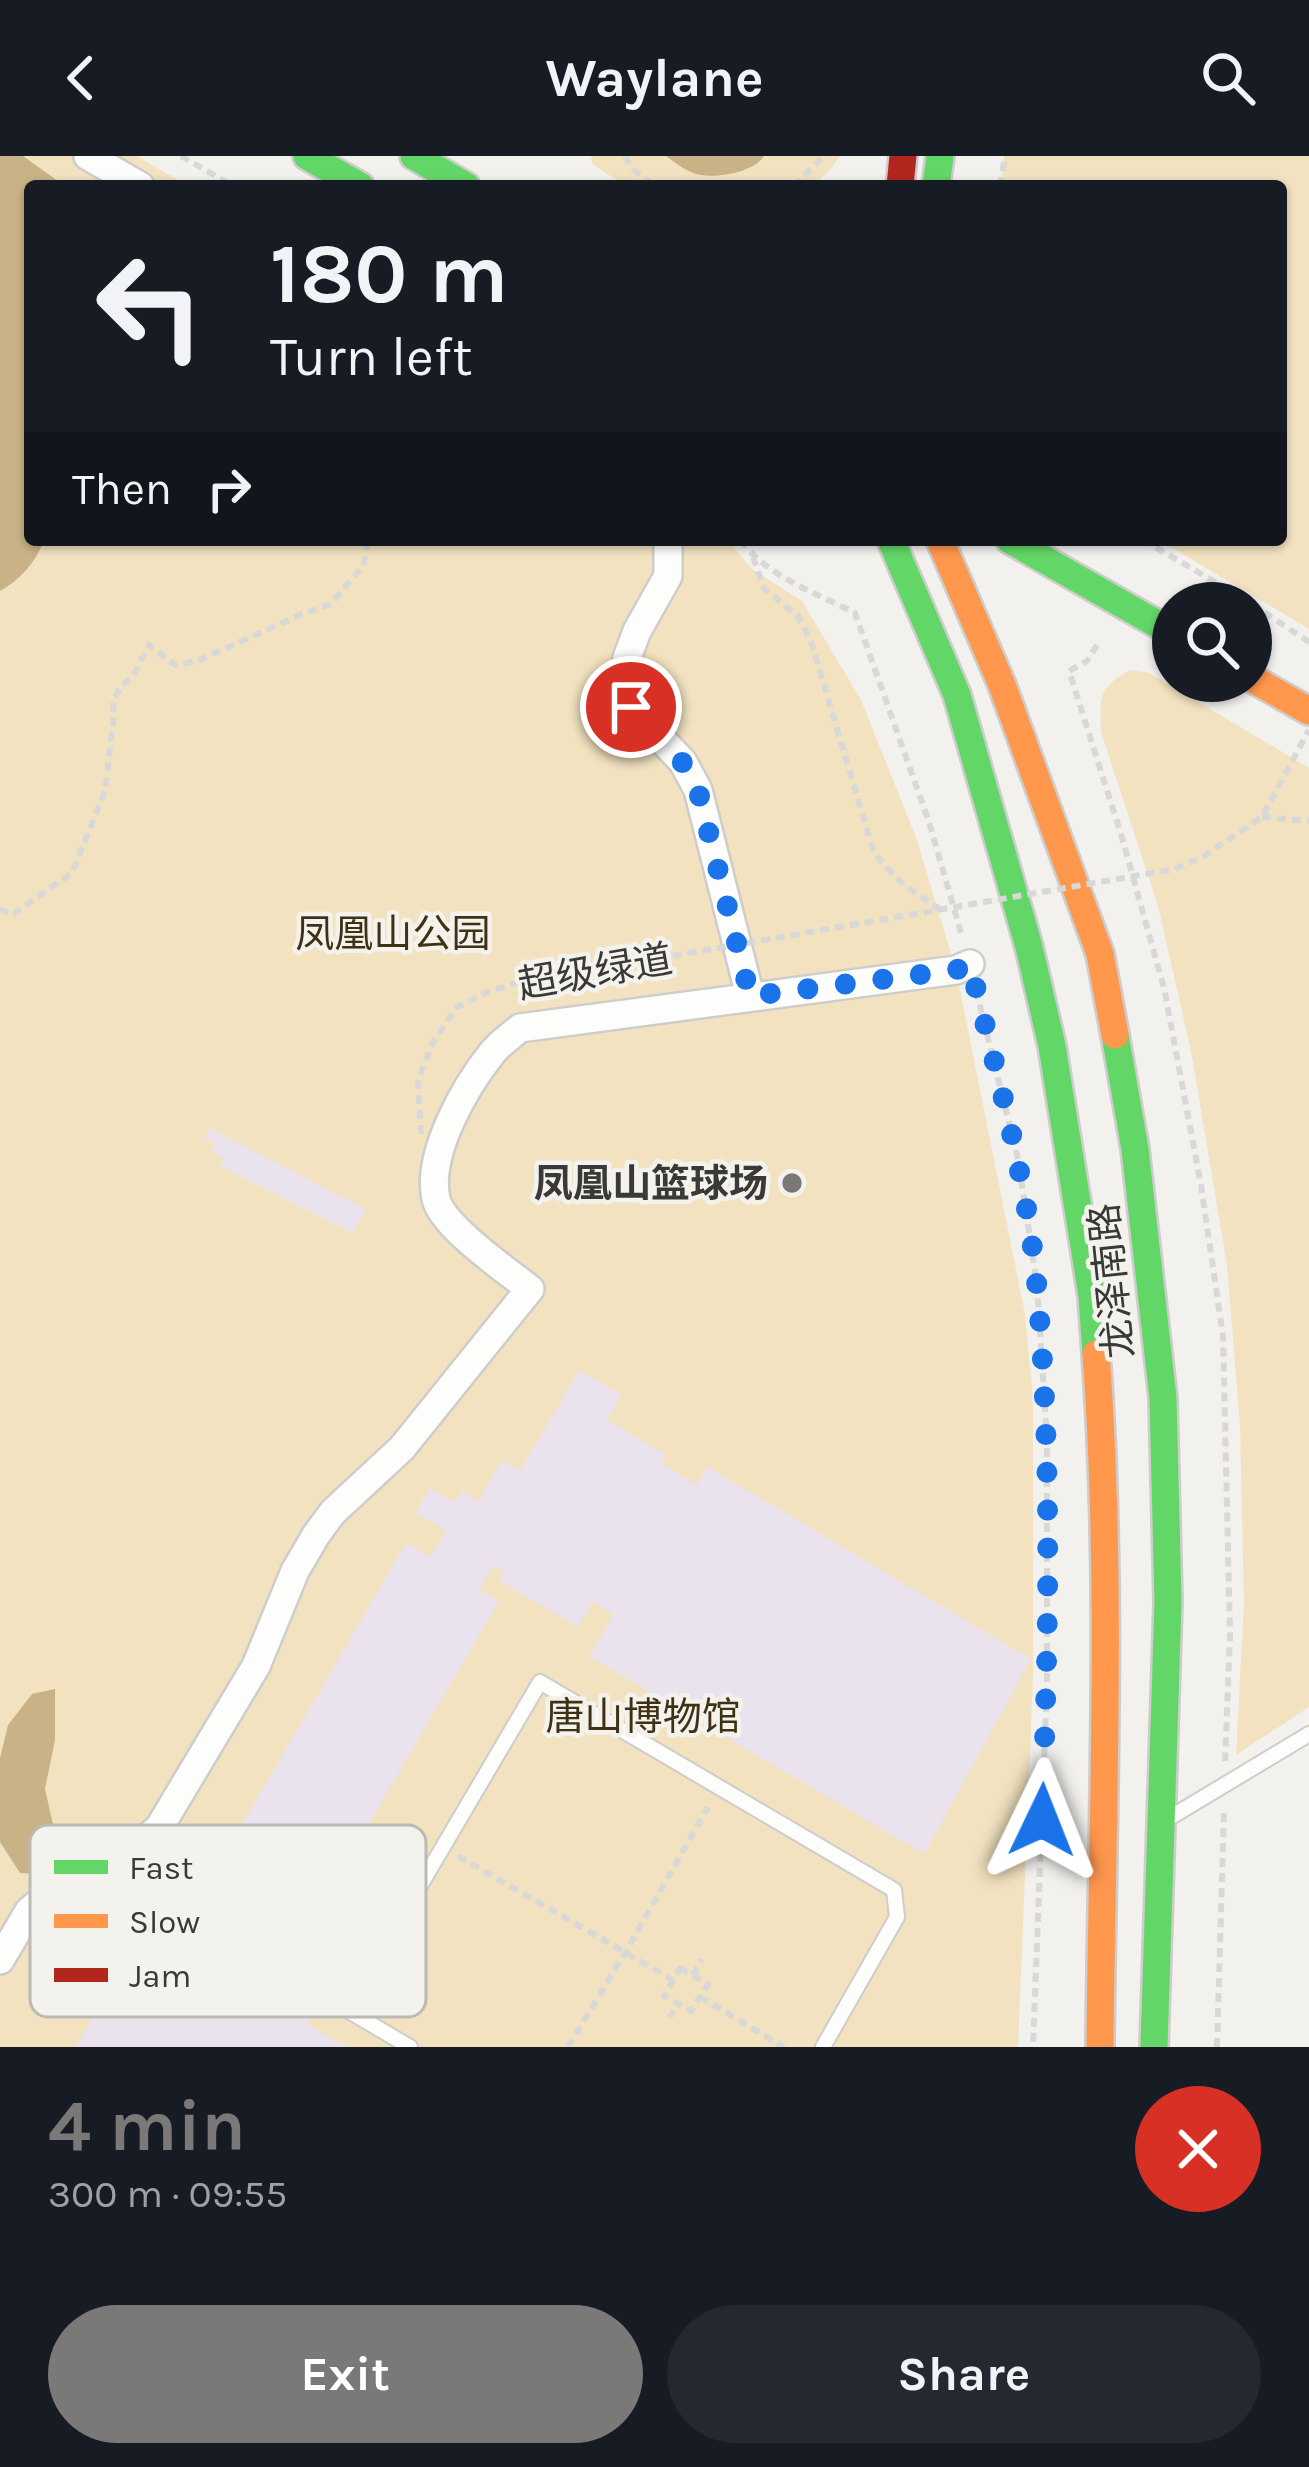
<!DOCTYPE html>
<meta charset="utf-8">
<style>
body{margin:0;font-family:Karla,"Noto Sans SC",sans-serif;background:#242831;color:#f1f3f6;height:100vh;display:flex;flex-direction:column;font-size:45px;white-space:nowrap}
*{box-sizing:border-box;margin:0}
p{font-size:39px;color:#9ea1a6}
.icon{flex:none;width:66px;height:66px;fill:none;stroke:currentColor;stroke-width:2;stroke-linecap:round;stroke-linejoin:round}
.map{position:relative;height:1891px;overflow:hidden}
.side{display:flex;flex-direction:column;background:#171b24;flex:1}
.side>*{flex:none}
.guide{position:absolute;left:24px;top:24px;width:1263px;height:366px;border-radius:12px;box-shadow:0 3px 9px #0004;background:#171b24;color:#f1f3f6;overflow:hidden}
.buttons{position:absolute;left:1152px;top:426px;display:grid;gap:24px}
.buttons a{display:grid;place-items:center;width:120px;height:120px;border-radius:50%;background:#171b24;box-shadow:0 3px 9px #0004;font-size:60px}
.pin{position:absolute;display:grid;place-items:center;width:102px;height:102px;color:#fff;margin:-51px;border:6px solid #fff;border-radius:50%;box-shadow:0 3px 12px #0007}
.me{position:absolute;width:132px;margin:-66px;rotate:2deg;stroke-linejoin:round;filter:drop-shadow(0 0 9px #0008)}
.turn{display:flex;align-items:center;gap:42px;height:252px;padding:0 48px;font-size:54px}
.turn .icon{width:156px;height:156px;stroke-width:2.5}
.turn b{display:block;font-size:84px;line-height:102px}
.then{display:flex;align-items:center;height:114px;padding:0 48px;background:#0003;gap:24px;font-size:45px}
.round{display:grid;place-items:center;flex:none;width:126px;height:126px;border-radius:63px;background:#242831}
.headline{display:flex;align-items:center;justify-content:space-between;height:204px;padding:0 48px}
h1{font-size:72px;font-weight:700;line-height:90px;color:#7a7977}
.primary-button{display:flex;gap:24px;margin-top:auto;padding:24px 48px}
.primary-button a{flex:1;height:138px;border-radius:72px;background:#7a7977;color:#fff;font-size:48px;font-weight:700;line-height:138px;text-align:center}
.primary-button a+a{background:#242831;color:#f1f3f6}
header{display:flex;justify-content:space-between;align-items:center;height:156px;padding:0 48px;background:#171b24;font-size:54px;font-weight:700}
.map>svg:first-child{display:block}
.green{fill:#f2e2c0}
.water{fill:#c9b386}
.building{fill:#eae2ec}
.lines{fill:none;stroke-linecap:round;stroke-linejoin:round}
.lane-casing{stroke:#cecdcb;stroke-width:18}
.street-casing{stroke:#cecdcb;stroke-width:32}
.fast-casing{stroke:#cecdcb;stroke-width:32}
.slow-casing{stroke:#cecdcb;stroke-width:32}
.jam-casing{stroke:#cecdcb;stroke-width:32}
.path{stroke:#d8d8d7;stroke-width:6;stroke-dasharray:9 6;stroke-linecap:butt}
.lane{stroke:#fdfdfc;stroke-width:14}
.street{stroke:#fdfdfc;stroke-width:27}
.fast{stroke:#63d668;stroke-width:27}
.slow{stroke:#ff974d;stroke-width:27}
.jam{stroke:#b3261e;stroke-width:27}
.path-bridge{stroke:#d8d8d7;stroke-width:6;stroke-dasharray:9 6;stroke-linecap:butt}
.route{stroke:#1a73e8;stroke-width:21;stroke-dasharray:0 37.8}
.poi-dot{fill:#7a7977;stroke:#f4f2ec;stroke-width:4.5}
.labels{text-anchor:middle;stroke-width:9;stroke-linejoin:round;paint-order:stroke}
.park-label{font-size:39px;fill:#3f3114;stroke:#f4f2ec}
.street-label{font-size:39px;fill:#3a3937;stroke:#f4f2ec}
.poi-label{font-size:39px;font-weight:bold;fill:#3a3937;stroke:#f4f2ec;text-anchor:end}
.key{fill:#f4f2ec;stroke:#bcbab6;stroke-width:3}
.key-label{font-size:33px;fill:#3a3937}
</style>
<header><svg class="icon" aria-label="back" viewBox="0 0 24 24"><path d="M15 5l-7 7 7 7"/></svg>Waylane<svg class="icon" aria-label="search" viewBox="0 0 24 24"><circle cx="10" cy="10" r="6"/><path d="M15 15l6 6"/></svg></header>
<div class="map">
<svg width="1309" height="1891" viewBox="0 0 1309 1891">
<rect width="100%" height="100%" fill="#f2f1ee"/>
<!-- green -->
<path class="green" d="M0,0H137L188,30H30V384H727L752,413L802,445L861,544L917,684L956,814L1025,1158L1033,1243V1521L1018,1891H0Z
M591,0H840L829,15L812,30H626L592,8Z
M1004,0H1309V473L1159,384H1281V30H1001Z
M1130,514L1149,517L1309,612V1551L1236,1599L1244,1448L1240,1269L1227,1109L1191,895L1158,750L1101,576C1100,541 1098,532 1130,514Z"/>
<!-- water -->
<path class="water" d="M0,0H23L65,30H30V384H44C36,406 20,424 0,435Z
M666,0H764C754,16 719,22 701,19C688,17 676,7 666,0Z
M55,1533V1584L45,1633L57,1686L43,1718L20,1717L0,1686V1602L8,1569L32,1538Z"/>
<!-- building -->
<path class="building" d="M209,972L366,1053L353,1077L220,1010L224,1002L212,996L216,988L204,982Z
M579,1214L622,1239L607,1264L666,1299L662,1307L697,1329L708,1311L1031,1503L924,1698L589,1500L614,1458L593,1446L578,1471L498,1424L504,1415L493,1409L479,1434L499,1445L269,1839L310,1863L307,1868L346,1891H76L118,1817L156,1839L189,1783L179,1777L406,1387L430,1401L446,1375L415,1357L430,1332L455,1346L461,1335L478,1345L502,1304L520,1315Z"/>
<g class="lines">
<defs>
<path id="lane" d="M1171,1661L1309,1578
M410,1891L347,1854L540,1526L894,1734L897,1761L823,1891"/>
<path id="street" d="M88,0L140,30
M668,384V420L637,475L627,502L628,528L631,551L683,606L698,634L750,840
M0,1804L29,1755L67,1723L126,1699L159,1672L256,1510L295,1415L316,1379L333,1356L402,1292L530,1133C507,1115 442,1070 436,1043C426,998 465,931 492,897C500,887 511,880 520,872L956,814L970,808"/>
<path id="fast" d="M307,0L360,30
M414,0L466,30
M936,30L940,0
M891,384L957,539L1029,791L1052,890L1092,1140L1096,1198
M1010,384L1173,477
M1115,879L1135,993L1163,1242L1168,1446L1154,1891"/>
<path id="slow" d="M940,384L1002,529L1100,798L1115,879
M1251,522L1309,555
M1096,1198C1113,1428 1102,1661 1100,1891"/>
<path id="jam" d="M900,30L903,0"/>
</defs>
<!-- lane casing -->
<use href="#lane" class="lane-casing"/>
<!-- street casing -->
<use href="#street" class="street-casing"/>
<!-- fast casing -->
<use href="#fast" class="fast-casing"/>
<!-- slow casing -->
<use href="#slow" class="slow-casing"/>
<!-- jam casing -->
<use href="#jam" class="jam-casing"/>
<!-- path -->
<path class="path" d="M181,0L233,30
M625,0L633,13L655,30
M794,30L824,0
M1000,30L1005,0
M741,384C766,420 816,437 855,457L929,666L962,780
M1143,384L1251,447
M753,401L764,432L798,460L811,485L873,694C892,722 914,737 943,755
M1252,448L1309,486
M1097,489L1087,505L1069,515L1121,678L1164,832L1201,1029L1223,1180L1230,1479L1225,1605
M1262,661L1309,665
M0,753L12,759L72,717L105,635L114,559L113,545L121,530L133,521L149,489L175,509L197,505L302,458L331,448L363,410L368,384
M976,834L1018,1003L1037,1129L1047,1284V1528L1033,1891
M458,1700L673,1824
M680,1812L708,1828L691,1855L664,1840Z
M693,1819L702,1803
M700,1841L784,1891
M669,1862L678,1848
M568,1891L625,1797L708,1651
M1217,1891L1224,1654"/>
<!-- lane -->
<use href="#lane" class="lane"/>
<!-- street -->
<use href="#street" class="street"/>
<!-- fast -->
<use href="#fast" class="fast"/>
<!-- slow -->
<use href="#slow" class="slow"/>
<!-- jam -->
<use href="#jam" class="jam"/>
<!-- path-bridge -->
<path class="path-bridge" d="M421,978L418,925L432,888L456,852L485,837L516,827L1175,713L1204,700L1262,661L1309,574"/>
</g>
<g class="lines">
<!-- route -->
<path class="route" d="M631,551L682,606L698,634L750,840L956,814L970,808C996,915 1027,1022 1037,1131C1053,1308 1048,1487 1042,1664"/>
</g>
<!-- markers -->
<circle class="poi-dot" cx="792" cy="1027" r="12"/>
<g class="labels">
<!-- park labels -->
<g class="park-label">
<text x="393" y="791">凤凰山公园</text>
<text x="643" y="1574">唐山博物馆</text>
</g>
<!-- street labels -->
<g class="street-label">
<text transform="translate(595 815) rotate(-10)" y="14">超级绿道</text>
<text transform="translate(1111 1125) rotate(-96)" y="14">龙泽南路</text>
</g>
<!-- poi labels -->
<g class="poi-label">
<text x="768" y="1041">凤凰山篮球场</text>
</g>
</g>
<!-- legend -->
<rect x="30" y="1669" width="396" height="192" rx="18" class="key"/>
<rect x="54" y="1704" width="54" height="14" fill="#63d668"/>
<rect x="54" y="1758" width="54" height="14" fill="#ff974d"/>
<rect x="54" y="1812" width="54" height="14" fill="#b3261e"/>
<g class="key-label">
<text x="129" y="1723">Fast</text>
<text x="129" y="1777">Slow</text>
<text x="129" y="1831">Jam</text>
</g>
</svg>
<div class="buttons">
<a><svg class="icon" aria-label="search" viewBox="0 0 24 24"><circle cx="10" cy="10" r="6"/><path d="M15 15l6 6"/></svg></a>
</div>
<div class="pin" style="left:631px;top:551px;background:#d93025"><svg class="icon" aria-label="arrive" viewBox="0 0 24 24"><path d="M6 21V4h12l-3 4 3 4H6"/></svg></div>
<svg class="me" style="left:1042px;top:1664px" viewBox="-20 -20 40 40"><path d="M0-17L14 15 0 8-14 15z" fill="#1a73e8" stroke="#fff" stroke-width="4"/></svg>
<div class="guide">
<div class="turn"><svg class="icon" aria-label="left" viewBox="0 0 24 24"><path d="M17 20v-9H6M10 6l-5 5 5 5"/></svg><div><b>180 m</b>Turn left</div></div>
<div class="then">Then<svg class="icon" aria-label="right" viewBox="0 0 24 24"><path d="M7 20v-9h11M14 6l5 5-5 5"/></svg></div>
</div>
</div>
<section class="side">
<div class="headline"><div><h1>4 min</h1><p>300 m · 09:55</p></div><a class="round" style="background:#d93025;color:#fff"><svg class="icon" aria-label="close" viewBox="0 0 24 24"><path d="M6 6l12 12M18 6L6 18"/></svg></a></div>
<div class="primary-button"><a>Exit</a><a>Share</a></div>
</section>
